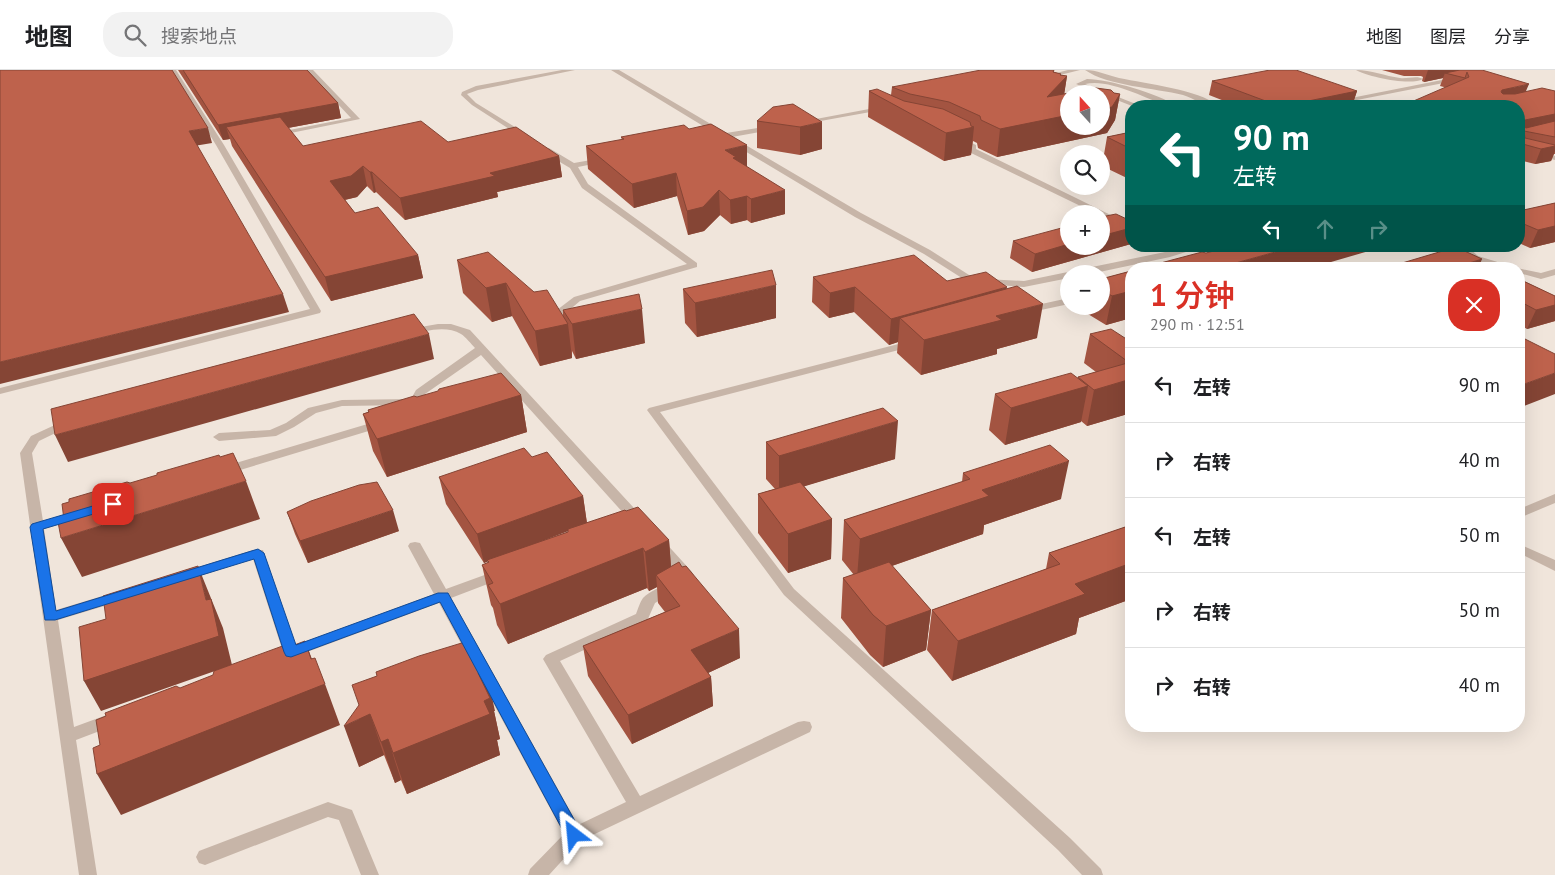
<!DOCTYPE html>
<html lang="zh">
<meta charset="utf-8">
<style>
body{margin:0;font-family:"PT Sans","Noto Sans SC",sans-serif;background:#f2f2f2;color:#202124;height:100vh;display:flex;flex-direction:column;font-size:19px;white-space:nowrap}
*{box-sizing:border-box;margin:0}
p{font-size:16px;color:#757577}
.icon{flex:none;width:28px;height:28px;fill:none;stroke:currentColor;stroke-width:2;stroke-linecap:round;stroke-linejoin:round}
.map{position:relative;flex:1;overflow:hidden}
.details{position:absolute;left:1125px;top:192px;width:400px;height:470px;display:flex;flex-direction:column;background:#fff;border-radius:20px;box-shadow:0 5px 20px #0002}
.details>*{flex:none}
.top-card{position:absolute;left:1125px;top:30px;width:400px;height:152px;border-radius:20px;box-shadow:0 5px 20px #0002;background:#00695c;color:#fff;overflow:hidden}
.needle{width:32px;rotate:339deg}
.tools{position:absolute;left:1060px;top:15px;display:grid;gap:10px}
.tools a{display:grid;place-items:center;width:50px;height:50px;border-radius:50%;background:#fff;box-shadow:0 5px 20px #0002;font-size:25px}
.pin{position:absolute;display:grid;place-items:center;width:42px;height:42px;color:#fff;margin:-21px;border-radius:10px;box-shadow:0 2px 8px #0006}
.me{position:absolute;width:55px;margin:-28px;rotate:331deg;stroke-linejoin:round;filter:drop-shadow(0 0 4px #0008)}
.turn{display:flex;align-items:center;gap:18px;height:105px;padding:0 25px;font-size:22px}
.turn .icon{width:65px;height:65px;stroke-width:2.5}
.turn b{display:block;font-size:35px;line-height:42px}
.lanes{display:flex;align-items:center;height:48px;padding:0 25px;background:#0003;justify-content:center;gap:25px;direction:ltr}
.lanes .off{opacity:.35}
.round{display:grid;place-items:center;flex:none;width:52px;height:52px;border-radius:20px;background:#f2f2f2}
.overview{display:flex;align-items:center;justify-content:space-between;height:85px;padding:0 25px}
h1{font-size:30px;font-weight:600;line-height:38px;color:#d93025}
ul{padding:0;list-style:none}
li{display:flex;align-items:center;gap:15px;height:75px;padding:0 25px;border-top:1px solid #e0e0e0}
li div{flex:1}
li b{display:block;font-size:19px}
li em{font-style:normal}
header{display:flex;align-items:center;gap:30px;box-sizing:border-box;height:70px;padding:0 25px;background:#fff;border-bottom:1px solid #e0e0e0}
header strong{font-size:24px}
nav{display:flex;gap:28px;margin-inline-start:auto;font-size:18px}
.search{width:350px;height:45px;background:#f2f2f2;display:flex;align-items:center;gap:12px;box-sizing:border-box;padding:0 18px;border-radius:20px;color:#757577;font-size:19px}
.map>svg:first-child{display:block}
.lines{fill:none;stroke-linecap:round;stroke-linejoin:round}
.minor{fill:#c7b5a8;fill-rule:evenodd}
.wall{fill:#a35441;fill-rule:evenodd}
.shaded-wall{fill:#854535}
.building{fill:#be624c;stroke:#854535}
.route{fill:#1a73e8;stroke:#114b97}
</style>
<header>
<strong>地图</strong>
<div class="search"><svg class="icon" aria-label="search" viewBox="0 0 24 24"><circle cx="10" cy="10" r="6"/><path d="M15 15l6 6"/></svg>搜索地点</div>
<nav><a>地图</a><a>图层</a><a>分享</a></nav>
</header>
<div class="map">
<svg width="1555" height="805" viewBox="0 0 1555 805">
<rect width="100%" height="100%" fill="#f0e5db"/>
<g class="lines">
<!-- minor -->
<path class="minor" d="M170,0H176L224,75L321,241L320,243L0,324V318L310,239L216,75Z
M306,0H313L360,49L271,67L270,65L274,63L351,48Z
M562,0H575L478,20L467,24L476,33L528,65V69H525L472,35L461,25L462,22L476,16Z
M611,0H619L726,63L777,55V59L732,67L861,143L930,180L980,212L985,209L1024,211L1165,182L1162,176H1171L1173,181L1189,176H1205L1170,187L1090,204H1069V208L1024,217L983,214L982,217H976L924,184L855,147L723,68L709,70V66L718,65Z
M1068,0H1080L1044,9L1041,7Z
M1085,0C1097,0 1107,5 1119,8C1147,14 1197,19 1219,36C1206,37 1195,29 1183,25C1155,18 1108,16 1085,0Z
M1356,0C1371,0 1385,6 1400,8C1408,9 1417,5 1423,9C1411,16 1368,7 1356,0Z
M1457,7L1460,9L1459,10L1357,30L1372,36H1363L1346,29Z
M1087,9C1108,9 1160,24 1176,36H1167C1146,28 1108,8 1085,14L1141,36H1132L1076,14Z
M885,36L887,37V39L804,54L800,52Z
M953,67H959L976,75V79L1131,155V161L1101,146V144H1097L969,82V78L953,71Z
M1519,77L1555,86V90L1519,81Z
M543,78H549L574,93L608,87V91L578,97L588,114L697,193V197L580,231L561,247H553V243L574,227L687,194L582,118L570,98L543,82Z
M1457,176H1467L1478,186L1517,198L1541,203L1555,199V205L1541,209L1519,203V199C1496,199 1473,194 1457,176Z
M1069,228V234L1027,243L1022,240L1023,238Z
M438,254H451L470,260L645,450L647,453L645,456H635L481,285L425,324L421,332L424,343L422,345H414L410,335L342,336L316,343L294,357L276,366L219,371L213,367L219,363L270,360L286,353L308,338L342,330L411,329L416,320L475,278C471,274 466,267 461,264C446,255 425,261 409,265L404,262L409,259Z
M914,270L919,273L918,275L660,342L794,519L1070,768L1101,799L1103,805H1082L1058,780L784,525L647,340L649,338Z
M70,348L76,352L74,354L39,371L32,383L43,451L80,440L87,444L85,447L44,459L56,540L119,521L124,522L126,526L124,530L58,550L74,657L112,643L118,644L120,649L118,654L76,670L97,805H79L20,383L31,366Z
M381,350L385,352L387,354L385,356L227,404H219L217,401L219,398Z
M1555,424V433L1519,448V439Z
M658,469L663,470L692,502L694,505L692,508H682L653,476L651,473L653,470Z
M415,472L420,473L446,519L501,499L506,501L508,504L506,507L451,528L578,755L626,732L543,589L546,585L636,544C638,539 640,532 643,528C649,521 668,512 677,515L679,518L677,521L655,533L647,551L560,591L640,726L798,652L804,651L810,652L812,657L810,662L580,771L549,805H528L530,799L564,764L439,533L291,588L286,586L283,582L253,489L184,511L179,509L177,506L179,503L253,480H263L296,575L434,524L408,476L410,473Z
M1519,474L1555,490V501L1519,483Z
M328,732L352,740L379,805H361L339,750L328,747L205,795L199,793L196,787L199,781Z"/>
</g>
<!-- wall -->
<path class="wall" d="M178,0H307L338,33L341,48L288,58L303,76L448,72L559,86L562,107L497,122L498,127L405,150L376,122L374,123L367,116L357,127L345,130L355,143L418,185L423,208L331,231L232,76L230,69L223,70Z
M1382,0H1460L1526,22L1555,21V84H1554L1551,91L1535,94L1519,90V36L1440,16L1443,8L1424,12L1422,11L1423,7L1421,6H1404Z
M1054,2L1061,4V5L1067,6L1064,24L1114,23L1120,24L1115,50L1107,63L997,87L978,78L977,73L973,71L971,85L944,91L868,47L869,21L891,25L892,17Z
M1212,11L1357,21L1352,36H1237L1209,25Z
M793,34L822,79L800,85L757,78V51Z
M1131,62V110L1102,96L1107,67Z
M621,67L747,97L785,144L751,153L747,150L731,154L720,145L704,161L688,165L677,126L634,138L588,99L586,76L622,70Z
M1555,133V172L1530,178L1519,173V141Z
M1131,151V174L1032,202L1010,188L1013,171Z
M457,190L534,222L563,247V240L645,273L576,289L572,281V288L540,296L512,246L492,252L463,223Z
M1131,201V248L1106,255L1083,241L1084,236H1101V209Z
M813,207L947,211L1006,219L1037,268L997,279V284L921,305L897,283L898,272L889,275L854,242L829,248L812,232Z
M1519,209L1555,226V251L1527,259L1519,254Z
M683,219L776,248L697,267L685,253Z
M1090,264L1131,272V343L1087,356L1081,351V352L1005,375L989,360L995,324L1077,308L1078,307L1096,302L1084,293Z
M521,325L527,362L387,407L373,381L363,344L368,342V340L417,327Z
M766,372L895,389L804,416L832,449L831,489L788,503L758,463V424L775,419L766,409Z
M532,387L583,426L587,453L626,441L669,470L671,497L740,588L708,603L711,607L713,636L632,674L588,606L583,576L665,542L658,533L657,517L649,521L647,518L508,574L497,555L493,538L491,535L482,495L488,493V491L484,493L446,434L439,407ZM568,460V462L521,478Z
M963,403L1061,429L984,455L983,464L892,496L931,540L926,580L883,597L870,585L841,548L843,508L854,505L842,490L844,450L962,412Z
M287,442L399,461L308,493L295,464Z
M1131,455V529L1079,548L1076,564L952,611L927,580L932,540L1046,499L1049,483Z
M359,635L495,641H494L500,669L497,670L500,685L407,724L401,710L395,713L384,685L359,697Z"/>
<!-- shaded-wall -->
<path class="shaded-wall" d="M1054,0L1050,23L1061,4L1060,13L1067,6L1063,32L1069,45V56H1101V39L1120,24L1115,50L1107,63L997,87L1000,59Z
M1428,0H1458L1456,6L1445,3L1443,8L1424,12Z
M1529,14L1523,28L1497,34L1502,20Z
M1357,21L1352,36H1284Z
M338,33L341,48L234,68L226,57L230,69L223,70L218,55Z
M1555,44V56L1524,61L1519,65L1525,50Z
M822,52V79L800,85V57Z
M974,57L971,85L944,91L946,63Z
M208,58L212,73L194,76L189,61Z
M747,75V97L733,101L725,80Z
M1555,76V81L1551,91L1535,94L1541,79Z
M559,86L562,107L497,122L498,127L405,150L400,128L490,103Z
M363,96L367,116L357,127L335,132L330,111Z
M370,102H372L376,122L374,123Z
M676,103L677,126L634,138L632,114Z
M719,120L720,145L704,161L688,165L687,141Z
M785,120V144L751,153V129Z
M747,126V150L731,154L730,130Z
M1555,156V172L1530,178L1538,160Z
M1131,158V174L1032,202L1035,184L1069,174V176H1101V166Z
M1297,176H1386L1307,199H1214Z
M418,185L423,208L331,231L325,207Z
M1482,189L1478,199H1450Z
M506,213L512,246L492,252L486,218Z
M776,215V248L697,267L695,233Z
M855,217L854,242L829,248L830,223Z
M1007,217L1003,242L900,248L898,272L889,275L891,249Z
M1131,221V248L1106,255L1112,226Z
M283,224L289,242L0,314V292Z
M1043,234L1037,268L997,279V284L921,305L924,270L996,246Z
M1555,235V251L1527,259L1536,240Z
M642,239L645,273L576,289L572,254Z
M568,254L572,288L540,296L535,261Z
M429,264L434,289L68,392L55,365Z
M1131,289V343L1087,356L1094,320L1122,312L1127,291Z
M1555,303V324L1519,338V316Z
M1088,316L1081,352L1005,375L1011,338Z
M521,325L527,362L387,407L377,369Z
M898,351L895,389L779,424V386Z
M1069,391L1061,429L984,455L983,464L857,508L860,469L982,420Z
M246,411L260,449L82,507L61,468Z
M583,426L587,454L484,493L477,464Z
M393,440L399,461L308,493L300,471Z
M832,449L831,489L788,503V464Z
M669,470L672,510L656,505L657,517L649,521L645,482Z
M643,478L647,518L508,574L500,534Z
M1131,493V529L1079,548L1076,564L952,611L958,571L1075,514Z
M198,496L223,558L232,595L101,641L84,611L206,530Z
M931,540L926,580L883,597L886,556Z
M739,559L740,588L693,610L691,580Z
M305,571L322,615L325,614L340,655L121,745L97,704Z
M486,600L495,641H494L500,669L497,670L500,685L407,724L393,683L478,603Z
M711,607L713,636L632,674L628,645Z
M370,644L384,685L359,697L344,656Z
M388,669L401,710L395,713L381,672Z"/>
<!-- building -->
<path class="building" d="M0,0H172L208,58L189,61L283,224L0,292Z
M183,0H307L338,33L218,55Z
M981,0H1054L1053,2L1061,4L1060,5L1067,6L1047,27L1096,18L1111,20L1114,23L1120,24L1112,37L1101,39V24H1069V45L1000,59L981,50L980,46L949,32L910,24L892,17Z
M1270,0H1296L1357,21L1284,36H1279L1212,11Z
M1460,0H1482L1529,14L1502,20L1501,22L1503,24H1515L1542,18L1555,21V44L1525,50L1523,56L1526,58L1555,51V67L1524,61L1525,68L1555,75V76L1541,79L1519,73V36H1402L1469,7L1467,2L1465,8L1445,3Z
M877,19L904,31L943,39L970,52L971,56L974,57L946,63L869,21Z
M793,34L822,52L800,57L757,51L773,37Z
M280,47L303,76L421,51L448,72L516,57L559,86L490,103L495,106L400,128L372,102H370L363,96L351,106L330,111L355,143L378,137L418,185L325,207L226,57Z
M711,54L747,75L725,80L736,87L733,88L785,120L751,129L747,126L730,130L719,120L703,137L687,141L676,103L632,114L586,76L624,69L621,67L684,55L689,59Z
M1131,62V79L1107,67Z
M1555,133V156L1538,160L1519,152V141Z
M1116,144L1131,151V158L1101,166V147Z
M1069,156V174L1035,184L1013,171Z
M1233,176H1297L1214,199H1138L1202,182L1206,183Z
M1456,177L1482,189L1450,199H1382Z
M488,182L534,222L547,220L568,254L535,261L506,213L486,218L457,190Z
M914,185L947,211L986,202L1007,217L891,249L855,217L830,223L813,207Z
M772,200L776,215L695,233L683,219Z
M1131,201V221L1112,226L1101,219V209Z
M1519,209L1555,226V235L1536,240L1519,231Z
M1017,216L1043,234L996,246L1002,250L924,270L900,248Z
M639,224L642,239L572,254L563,240Z
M414,244L429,264L55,365L51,339Z
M1111,259L1131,272V289L1127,291L1090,264Z
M1519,266L1555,284V303L1519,316Z
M1131,292V309L1094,320L1078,307Z
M501,303L521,325L377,369L363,344L369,342L368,340L414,326L417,327L438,321L439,319Z
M1071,303L1088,316L1011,338L995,324Z
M883,338L898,351L779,386L766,372Z
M1050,375L1069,391L982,420L989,426L860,469L844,450L970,409L963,403Z
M524,378L532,387L547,382L583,426L477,464L439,407Z
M233,383L246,411L61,468L58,452L64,450L62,434L69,432V429L127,412L130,413L157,405V403L219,385L220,387Z
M377,412L393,440L300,471L287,442L311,431L359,415Z
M800,412L832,449L788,464L758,424Z
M638,437L669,470L645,482L643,478L500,534L488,515L493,513L482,495L489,492L487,490L568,462V459L625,440L626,441Z
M1131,455V493L1075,514L1085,524L958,571L932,540L1060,494L1049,483Z
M679,492L682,497L686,496L739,559L691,580L711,607L628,645L583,576L680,536L656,505Z
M889,492L931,540L886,556L873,545L843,508Z
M198,496L206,530L211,529L219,566L84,611L79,557L106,549L103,526Z
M305,571L311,589L315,588L325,614L97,704L93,678L100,675L96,650L106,646L105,643L176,616L180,618L213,605L214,601L288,574L289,577Z
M465,572L472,589L480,590L486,600L478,603L490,628L484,631L490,644L393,683L388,669L381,672L370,644L344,656L359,635L352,615L377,606L376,602L419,586Z"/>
<!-- route -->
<path class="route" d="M113,430L119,434L117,437L43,459L56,541L258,479L264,483L296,575L438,523H448L580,760L582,765L580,770L574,773L568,770L440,532L291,587L286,586L284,582L254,489L55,550H45L30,457L32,454Z"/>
</svg>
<div class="tools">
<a><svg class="needle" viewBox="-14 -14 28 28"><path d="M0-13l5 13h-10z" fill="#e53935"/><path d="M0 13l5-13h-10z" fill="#757577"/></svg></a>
<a><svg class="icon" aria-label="search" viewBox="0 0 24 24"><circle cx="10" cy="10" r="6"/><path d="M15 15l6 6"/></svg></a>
<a>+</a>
<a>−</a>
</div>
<div class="pin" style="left:113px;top:434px;background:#d93025"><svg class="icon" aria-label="arrive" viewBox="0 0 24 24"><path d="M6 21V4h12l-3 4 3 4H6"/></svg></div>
<svg class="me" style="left:574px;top:765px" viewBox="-20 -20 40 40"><path d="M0-17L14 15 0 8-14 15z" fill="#1a73e8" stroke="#fff" stroke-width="4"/></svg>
<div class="top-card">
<div class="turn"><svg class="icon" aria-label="left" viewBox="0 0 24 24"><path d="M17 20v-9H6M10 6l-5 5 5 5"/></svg><div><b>90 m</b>左转</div></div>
<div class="lanes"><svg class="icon" aria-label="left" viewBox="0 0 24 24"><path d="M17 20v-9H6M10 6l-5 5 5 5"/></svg><svg class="icon off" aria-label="ahead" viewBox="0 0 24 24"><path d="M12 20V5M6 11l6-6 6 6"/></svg><svg class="icon off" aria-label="right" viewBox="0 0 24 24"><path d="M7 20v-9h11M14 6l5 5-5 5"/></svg></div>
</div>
<section class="details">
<div class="overview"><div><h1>1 分钟</h1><p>290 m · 12:51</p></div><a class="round" style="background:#d93025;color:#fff"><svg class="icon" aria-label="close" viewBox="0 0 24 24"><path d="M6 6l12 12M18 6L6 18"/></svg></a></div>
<ul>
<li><svg class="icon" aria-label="left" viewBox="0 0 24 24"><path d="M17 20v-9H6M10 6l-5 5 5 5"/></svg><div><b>左转</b></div><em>90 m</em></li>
<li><svg class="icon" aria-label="right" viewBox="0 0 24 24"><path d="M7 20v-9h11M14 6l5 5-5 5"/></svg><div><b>右转</b></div><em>40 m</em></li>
<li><svg class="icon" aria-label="left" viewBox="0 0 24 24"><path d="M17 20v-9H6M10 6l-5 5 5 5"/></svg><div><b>左转</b></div><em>50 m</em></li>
<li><svg class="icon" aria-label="right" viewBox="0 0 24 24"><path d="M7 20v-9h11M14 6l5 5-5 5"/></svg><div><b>右转</b></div><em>50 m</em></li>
<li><svg class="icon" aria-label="right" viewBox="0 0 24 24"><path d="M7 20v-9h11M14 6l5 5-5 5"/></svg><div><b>右转</b></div><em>40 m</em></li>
</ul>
</section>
</div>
